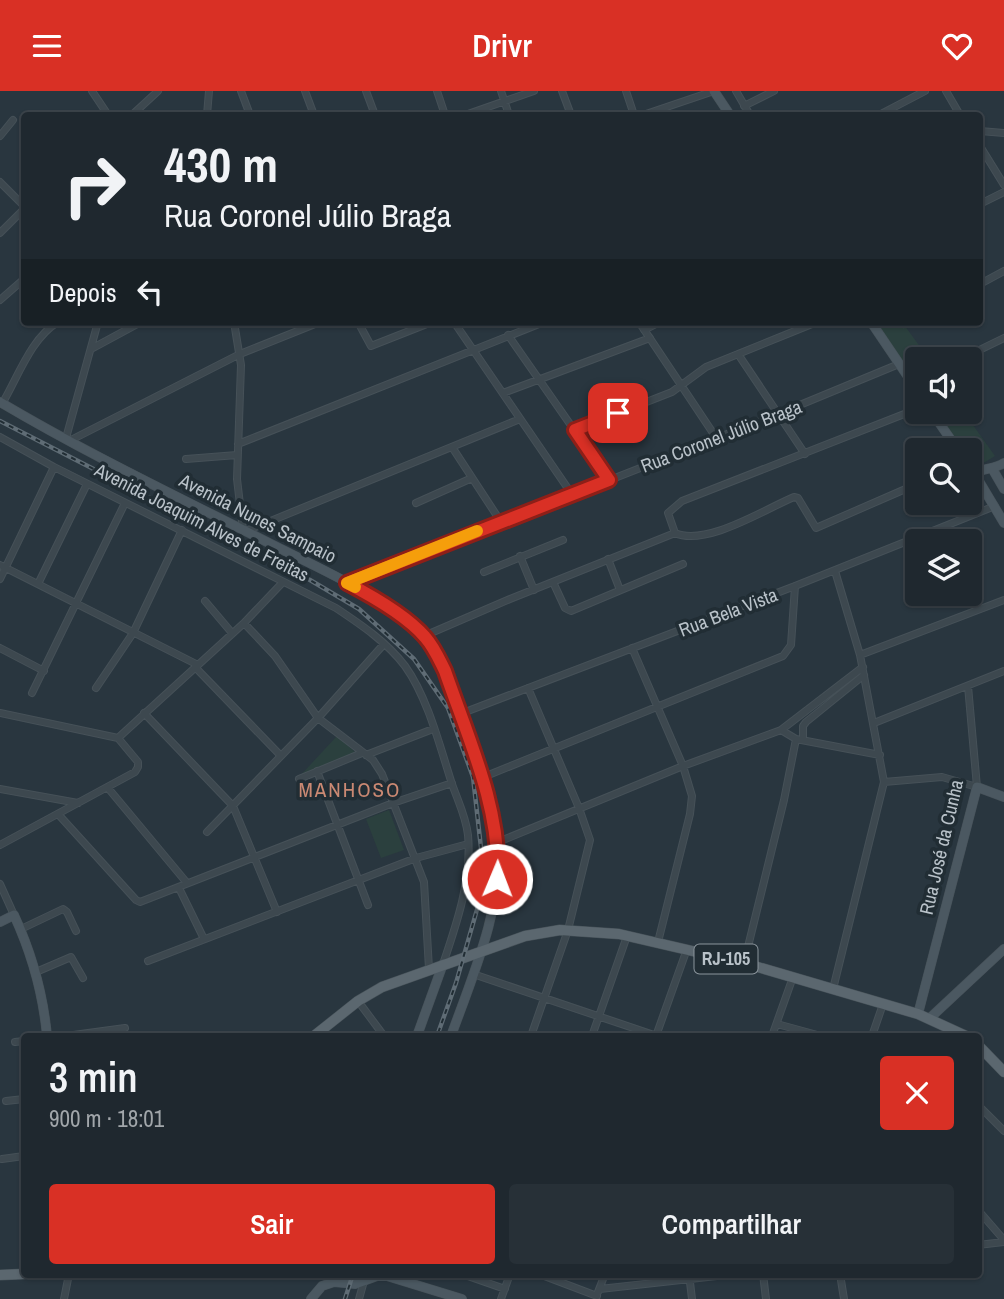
<!DOCTYPE html>
<html lang="pt">
<meta charset="utf-8">
<style>
body{margin:0;font-family:"Archivo Narrow",sans-serif;background:#273037;color:#f1f3f6;height:100vh;display:flex;flex-direction:column;font-size:26px;white-space:nowrap}
*{box-sizing:border-box;margin:0}
p{font-size:23px;color:#a1a6aa}
.icon{flex:none;width:38px;height:38px;fill:none;stroke:currentColor;stroke-width:2;stroke-linecap:round;stroke-linejoin:round}
.map{position:relative;flex:1;overflow:hidden}
.details{position:absolute;left:21px;top:942px;width:961px;height:245px;display:flex;flex-direction:column;background:#1f282f;border-radius:7px;box-shadow:0 2px 5px #0004,0 0 0 2px #3c444b}
.details>*{flex:none}
.guide{position:absolute;left:21px;top:21px;width:962px;height:214px;border-radius:7px;box-shadow:0 2px 5px #0004,0 0 0 2px #3c444b;background:#1f282f;color:#f1f3f6;overflow:hidden}
.tools{position:absolute;left:905px;top:256px;display:grid;gap:14px}
.tools a{display:grid;place-items:center;width:77px;height:77px;border-radius:7px;background:#1f282f;box-shadow:0 2px 5px #0004,0 0 0 2px #3c444b;font-size:35px}
.pin{position:absolute;display:grid;place-items:center;width:60px;height:60px;color:#fff;margin:-30px;border-radius:14px;box-shadow:0 4px 10px #0006}
.me{position:absolute;width:77px;margin:-38px;rotate:1deg;stroke-linejoin:round;filter:drop-shadow(0 0 5px #0008)}
.turn{display:flex;align-items:center;gap:24px;height:147px;padding:0 28px;font-size:32px}
.turn .icon{width:91px;height:91px;stroke-width:2.5}
.turn b{display:block;font-size:49px;line-height:60px}
.then{display:flex;align-items:center;height:66px;padding:0 28px;background:#0003;gap:14px;font-size:26px}
.round{display:grid;place-items:center;flex:none;width:74px;height:74px;border-radius:7px;background:#273037}
.headline{display:flex;align-items:center;justify-content:space-between;height:119px;padding:0 28px}
h1{font-size:42px;font-weight:600;line-height:52px}
.action{display:flex;gap:14px;margin-top:auto;padding:14px 28px}
.action a{flex:1;height:80px;border-radius:7px;background:#d93025;color:#fff;font-size:28px;font-weight:600;line-height:80px;text-align:center}
.action a+a{background:#273037;color:#f1f3f6}
header{display:flex;justify-content:space-between;align-items:center;height:91px;padding:0 28px;background:#d93025;color:#fff;font-size:32px;font-weight:600}
.map>svg:first-child{display:block}
.green{fill:#2b403e}
.lines{fill:none;stroke-linecap:round;stroke-linejoin:round}
.street-casing{stroke:#465158;stroke-width:8}
.secondary-casing{stroke:#465158;stroke-width:10}
.primary-casing{stroke:#465158;stroke-width:11}
.street{stroke:#3d484f;stroke-width:6}
.secondary{stroke:#4b5861;stroke-width:9}
.primary{stroke:#5b676f;stroke-width:10}
.rail-casing{stroke:#5f6c75;stroke-width:4.5}
.rail{stroke:#212d34;stroke-width:2;stroke-dasharray:5;stroke-linecap:butt}
.route-casing{stroke:#8d1f18;stroke-width:18}
.route{stroke:#d93025;stroke-width:12}
.slow{stroke:#f59e0b;stroke-width:12}
.labels{text-anchor:middle;stroke-width:7;stroke-linejoin:round;paint-order:stroke}
.shield{fill:#212d34;stroke:#8b959c;stroke-width:2}
.shield-label{font-size:18px;font-weight:bold;fill:#b9c2c9}
.street-label{font-size:19px;fill:#b9c2c9;stroke:#212d34}
.neighbourhood-label{font-size:21px;letter-spacing:2px;fill:#cb8973;stroke:#212d34}
</style>
<header><svg class="icon" aria-label="menu" viewBox="0 0 24 24"><path d="M4 6h16M4 12h16M4 18h16"/></svg>Drivr<svg class="icon" aria-label="heart" viewBox="0 0 24 24"><path d="M12 20l-8-8c-3-5 5-10 8-4 3-6 11-1 8 4z"/></svg></header>
<div class="map">
<svg width="1004" height="1208" viewBox="0 0 1004 1208">
<rect width="100%" height="100%" fill="#29363f"/>
<!-- green -->
<path class="green" d="M875,231H902L929,268H917V293Z
M935,320H963L995,365L975,377L970,370V359H961Z
M337,645L356,662L298,687Z
M389,719L404,759L381,767L366,728Z"/>
<g class="lines">
<defs>
<path id="street" d="M92,0L108,24
M241,0L250,24
M305,0L314,24
M366,0L375,24
M437,0L445,24
M501,0L509,24
M562,0L571,24
M626,0L634,24
M736,0L750,24
M946,0L960,24
M744,15L774,0
M132,24L158,0
M207,24L209,0
M465,24L534,0
M643,24L714,0
M879,24L925,0
M980,40L1004,42
M0,45L13,29
M980,55L1004,94
M0,91L24,115
M980,113L1004,101
M0,142L24,118
M980,193L1004,180
M0,209L24,188
M234,231L241,274L237,388L243,439
M358,231L371,255L432,231
M454,231L571,402
M639,231L717,348
M904,233L908,231
M644,239L660,231
M508,244L609,389
M91,258L141,231
M738,263L805,363
M961,268L1004,247
M503,302L650,247
M2,313C18,286 31,247 58,231
M575,339L672,301L706,276L817,231
M0,346L54,376L336,517C360,533 387,551 405,575C428,607 440,656 452,693C458,710 466,726 468,744C472,788 457,832 443,873
M66,347L98,231
M71,349L240,263L320,231
M238,353L544,231
M452,356L501,431
M186,368L237,364
M416,412L472,387
M246,440L520,328
M675,442L668,422L682,410L917,318
M520,465L534,499
M608,468L620,499
M0,474L198,574
M484,481L563,449
M0,488L54,376
M553,491L565,517L571,520L683,473
M347,492L778,323L899,273
M38,493L87,393
M205,510L232,542
M244,532L275,565L318,627L373,669L382,683L424,791L429,878
M424,545L510,508L675,442C706,456 765,418 794,406L798,407L816,437L917,393
M0,557L44,580
M632,557L683,675L692,705L690,723L658,851
M860,564L1004,509
M195,576L281,665
M96,597L133,542L182,439
M528,597L579,717L590,749L568,839L531,945
M32,602L125,412
M0,622L118,647
M144,622L233,715L277,821
M460,623L795,495L995,415
M874,632L1004,580
M781,639L796,648L880,664
M118,647L244,532L283,491
M803,648V635L806,631L864,584
M366,664L433,638
M317,680L368,814
M481,687L783,565L791,554L795,495
M299,688L362,662
M884,691L942,686L977,696L968,595
M108,697L187,792
M0,698L78,712
M58,723L136,809L140,811L393,712L452,692
M207,741L318,627L384,553
M498,751L683,675L781,639L863,576
M0,754L135,681L138,676V671L118,647
M0,793L14,824
M179,797L204,848
M21,838L63,818L67,821L76,840
M148,870L416,767L468,753
M744,872L784,709L796,648
M36,881L71,866L83,887
M473,883L657,945
M833,898L884,691L860,564L835,480
M358,910L384,945
M777,933L821,945
M66,945L125,937
M592,945L627,845
M656,945L687,858
M772,945L793,886
M872,945L883,913
M15,951L24,950
M6,1010L24,1008
M978,1014L1004,1040
M2,1068L24,1065
M978,1119L1004,1149
M978,1154L1004,1151
M462,1183L505,1198
M539,1183L597,1205
M689,1183L692,1208
M763,1183L766,1208
M840,1183L844,1208
M600,1198L735,1183
M598,1201L605,1183
M64,1208L69,1183
M359,1208L364,1190
M501,1208L510,1183"/>
<path id="secondary" d="M714,0L730,24
M871,231L917,299
M0,311C86,362 178,406 267,451C320,478 378,502 422,543C446,565 454,604 464,634C476,671 494,711 498,751C504,813 472,887 451,945
M931,320L958,359
M970,375L1004,432
M993,379L1004,398
M975,382C985,377 994,378 1004,372
M0,831L14,824C32,863 43,902 47,945
M918,923L977,696L1004,706
M930,927L1004,858
M417,945L443,873
M334,1191L355,1193L377,1185H387L462,1208
M311,1208L322,1195L334,1191"/>
<path id="primary" d="M314,945L358,910L382,896L525,845L560,839L619,843L744,872L918,923L966,945
M978,954L1004,981
M0,1184L24,1183"/>
</defs>
<!-- street casing -->
<use href="#street" class="street-casing"/>
<!-- secondary casing -->
<use href="#secondary" class="secondary-casing"/>
<!-- primary casing -->
<use href="#primary" class="primary-casing"/>
<!-- street -->
<use href="#street" class="street"/>
<!-- secondary -->
<use href="#secondary" class="secondary"/>
<!-- primary -->
<use href="#primary" class="primary"/>
<defs>
<path id="rail" d="M0,330L310,489L359,518L414,568L448,617L473,686L481,757L478,815L456,892L437,945
M345,1208L353,1183"/>
</defs>
<!-- rail casing -->
<use href="#rail" class="rail-casing"/>
<!-- rail -->
<use href="#rail" class="rail"/>
</g>
<g class="lines">
<defs>
<path id="route" d="M497,788C502,720 467,644 445,580C439,568 434,556 425,546C407,525 372,505 347,492L609,389L575,339L618,322"/>
</defs>
<!-- route casing -->
<use href="#route" class="route-casing"/>
<!-- route -->
<use href="#route" class="route"/>
<!-- slow -->
<path class="slow" d="M355,496L347,492L477,440"/>
</g>
<g class="labels">
<!-- shield labels -->
<rect class="shield" x="694.5" y="853.5" width="63" height="29" rx="5"/>
<g class="shield-label">
<text x="726" y="874">RJ-105</text>
</g>
<!-- street labels -->
<g class="street-label">
<text transform="translate(721 345) rotate(-21)" y="7">Rua Coronel Júlio Braga</text>
<text transform="translate(258 427) rotate(27)" y="7">Avenida Nunes Sampaio</text>
<text transform="translate(202 431) rotate(27)" y="7">Avenida Joaquim Alves de Freitas</text>
<text transform="translate(728 521) rotate(-21)" y="7">Rua Bela Vista</text>
<text transform="translate(941 756) rotate(-77)" y="7">Rua José da Cunha</text>
</g>
<!-- neighbourhood labels -->
<g class="neighbourhood-label">
<text x="350" y="706">MANHOSO</text>
</g>
</g>
</svg>
<div class="tools">
<a><svg class="icon" aria-label="sound" viewBox="0 0 24 24"><path d="M4 9h4l5-4v14l-5-4H4zM17 9q2 3 0 6"/></svg></a>
<a><svg class="icon" aria-label="search" viewBox="0 0 24 24"><circle cx="10" cy="10" r="6"/><path d="M15 15l6 6"/></svg></a>
<a><svg class="icon" aria-label="layers" viewBox="0 0 24 24"><path d="M12 4l9 5-9 5-9-5zM3 14l9 5 9-5"/></svg></a>
</div>
<div class="pin" style="left:618px;top:322px;background:#d93025"><svg class="icon" aria-label="arrive" viewBox="0 0 24 24"><path d="M6 21V4h12l-3 4 3 4H6"/></svg></div>
<svg class="me" style="left:497px;top:788px" viewBox="-20 -20 40 40"><circle r="17" fill="#d93025" stroke="#fff" stroke-width="3"/><path d="M0-11L8 9 0 5-8 9z" fill="#fff"/></svg>
<div class="guide">
<div class="turn"><svg class="icon" aria-label="right" viewBox="0 0 24 24"><path d="M7 20v-9h11M14 6l5 5-5 5"/></svg><div><b>430 m</b>Rua Coronel Júlio Braga</div></div>
<div class="then">Depois<svg class="icon" aria-label="left" viewBox="0 0 24 24"><path d="M17 20v-9H6M10 6l-5 5 5 5"/></svg></div>
</div>
<section class="details">
<div class="headline"><div><h1>3 min</h1><p>900 m · 18:01</p></div><a class="round" style="background:#d93025;color:#fff"><svg class="icon" aria-label="close" viewBox="0 0 24 24"><path d="M6 6l12 12M18 6L6 18"/></svg></a></div>
<div class="action"><a>Sair</a><a>Compartilhar</a></div>
</section>
</div>
